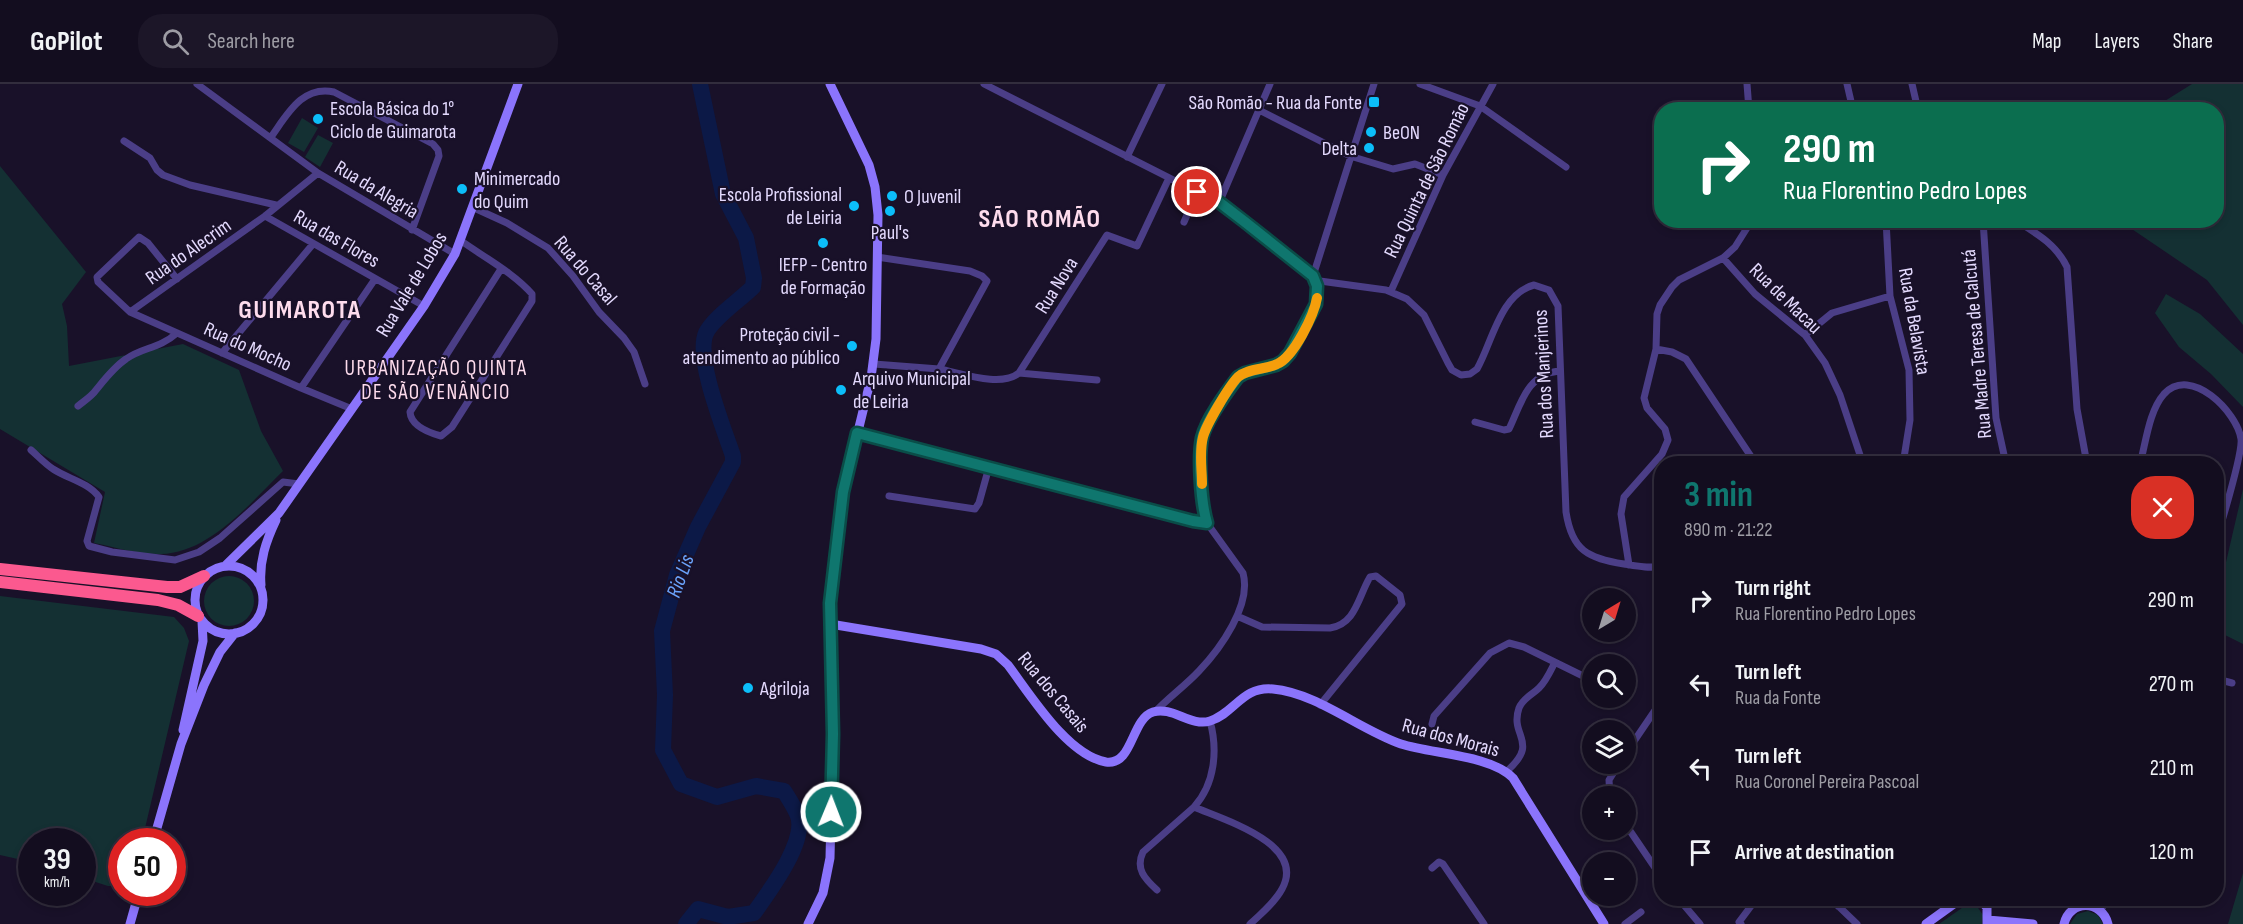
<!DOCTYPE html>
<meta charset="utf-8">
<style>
body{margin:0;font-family:"Sofia Sans Condensed",sans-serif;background:#1c1628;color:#f1f3f6;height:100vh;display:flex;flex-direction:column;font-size:22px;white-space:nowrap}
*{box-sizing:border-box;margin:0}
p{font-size:20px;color:#9d9ca4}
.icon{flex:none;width:33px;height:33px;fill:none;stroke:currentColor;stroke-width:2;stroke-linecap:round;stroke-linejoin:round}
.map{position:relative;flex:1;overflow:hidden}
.side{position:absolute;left:1654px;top:372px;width:570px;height:450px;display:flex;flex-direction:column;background:#130d1f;border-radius:24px;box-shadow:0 3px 9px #0003,0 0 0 2px #322d3d}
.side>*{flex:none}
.banner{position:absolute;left:1654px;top:18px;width:570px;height:126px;border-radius:24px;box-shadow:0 3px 9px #0003,0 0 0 2px #322d3d;background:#0b6e4f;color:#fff;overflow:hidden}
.needle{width:39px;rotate:38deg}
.controls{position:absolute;left:1582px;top:504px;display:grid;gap:12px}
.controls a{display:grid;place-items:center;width:54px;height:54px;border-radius:50%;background:#130d1f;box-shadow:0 3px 9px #0003,0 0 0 2px #322d3d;font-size:30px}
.speed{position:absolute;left:18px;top:744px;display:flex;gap:12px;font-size:30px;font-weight:700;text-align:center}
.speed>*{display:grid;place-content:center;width:78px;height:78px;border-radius:50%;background:#130d1f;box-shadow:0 3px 9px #0003,0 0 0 2px #322d3d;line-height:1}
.speed small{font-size:15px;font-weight:400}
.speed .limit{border:9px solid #d22;background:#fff;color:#111}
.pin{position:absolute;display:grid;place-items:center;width:51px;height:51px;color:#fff;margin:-26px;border:3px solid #fff;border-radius:50%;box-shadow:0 2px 6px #0007}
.me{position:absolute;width:66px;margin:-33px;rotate:1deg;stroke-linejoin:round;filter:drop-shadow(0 0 4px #0008)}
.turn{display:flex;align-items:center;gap:21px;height:126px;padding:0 30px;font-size:27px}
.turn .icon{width:78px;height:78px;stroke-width:2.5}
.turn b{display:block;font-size:42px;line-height:51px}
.round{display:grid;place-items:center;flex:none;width:63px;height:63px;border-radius:24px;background:#1c1628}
.overview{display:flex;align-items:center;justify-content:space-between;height:102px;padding:0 30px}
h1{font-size:36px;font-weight:700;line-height:45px;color:#0f766e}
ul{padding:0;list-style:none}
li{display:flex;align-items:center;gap:18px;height:84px;padding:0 30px}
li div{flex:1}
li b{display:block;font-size:22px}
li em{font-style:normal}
header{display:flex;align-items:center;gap:36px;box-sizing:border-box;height:84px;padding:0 30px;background:#130d1f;border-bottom:2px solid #322d3d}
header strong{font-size:28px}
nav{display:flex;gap:33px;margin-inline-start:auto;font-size:21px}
.search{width:420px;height:54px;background:#1c1628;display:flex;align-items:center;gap:15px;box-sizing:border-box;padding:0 21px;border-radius:24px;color:#9d9ca4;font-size:22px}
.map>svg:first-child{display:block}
.green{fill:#143033}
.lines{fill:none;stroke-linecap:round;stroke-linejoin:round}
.river{stroke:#0c1947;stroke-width:16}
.street{stroke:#4b3e87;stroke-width:7}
.secondary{stroke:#8b74fc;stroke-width:9}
.highway{stroke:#fb598f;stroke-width:12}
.route-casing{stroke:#0a4d48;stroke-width:15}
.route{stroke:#0f766e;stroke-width:10}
.slow{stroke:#f59e0b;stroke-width:10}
.poi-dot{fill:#0cbef9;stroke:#191129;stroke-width:2}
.labels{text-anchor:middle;stroke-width:4.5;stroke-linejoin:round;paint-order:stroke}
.poi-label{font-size:20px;fill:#e4dafe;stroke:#191129;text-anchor:start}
.street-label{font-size:20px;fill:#e4dafe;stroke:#191129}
.neighbourhood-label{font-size:21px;letter-spacing:1.5px;fill:#fedced;stroke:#191129}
.water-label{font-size:21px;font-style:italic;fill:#6ba3fb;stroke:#191129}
.district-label{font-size:26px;font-weight:bold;letter-spacing:1.5px;fill:#fedced;stroke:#191129}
</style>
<header>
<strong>GoPilot</strong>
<div class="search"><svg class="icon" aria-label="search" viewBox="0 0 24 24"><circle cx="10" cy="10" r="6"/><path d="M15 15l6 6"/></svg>Search here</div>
<nav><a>Map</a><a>Layers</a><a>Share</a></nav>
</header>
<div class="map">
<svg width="2243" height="840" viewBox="0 0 2243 840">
<rect width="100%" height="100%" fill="#191129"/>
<!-- green -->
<path class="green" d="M2192,0H2243V241L2207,196L2120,137L2217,136V26L2152,25Z
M302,34L318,44L304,68L288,59Z
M318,51L333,59L320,83L305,73Z
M0,82L86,188L62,220L67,242L69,282L183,260L239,286L261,347L283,387C251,418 210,469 161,470C139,471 115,463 94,459L105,408L0,345Z
M2166,210L2200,230L2243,270V323L2211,290L2179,263L2155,229Z
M2243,405V560L2217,547V517Z
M204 517a25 25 0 1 1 50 0a25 25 0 1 1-50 0Z
M0,512L174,533L184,544L189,557L142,757L122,758L121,802H108L83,794L82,758H32L31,778L0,771Z
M2243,789V840H2228Z
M1969,819L1976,821L1983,831L1982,840H1939Z
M2088,827L2098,831L2103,840H2070L2077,830Z"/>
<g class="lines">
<!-- river -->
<path class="river" d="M686,840L698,825L728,833L754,829C768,809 807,758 798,732C795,724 789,715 784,707L756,702L717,713L681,700L663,666L665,611L662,547L677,491L698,443L733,378V372C724,345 695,274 706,249C713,234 740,216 753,203L754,194L746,154L723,110L700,0"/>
<!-- street -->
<path class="street" d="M197,0L318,89L455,170
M984,0L1219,119L1320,197L1386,206L1407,215L1424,231L1448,279L1452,286L1461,291L1470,290L1477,285C1492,259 1500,210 1534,201L1549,206L1558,222L1566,428C1572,467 1588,474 1624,480C1636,482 1650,485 1662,482
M1420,0L1480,22L1566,83
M1747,0L1749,26
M1847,0L1853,26
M1912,0L1918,26
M1259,26L1350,72L1393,85L1415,80L1443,91
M271,53C287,31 302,1 334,8L433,60L438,66L439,72L412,146
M124,57L150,74L157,86L163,91L190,101L276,121
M1127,73L1162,0
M1219,119L1270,0
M472,123L507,139L548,164L573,192L599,228L624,254L634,268L645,300
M265,132L424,222
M1886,136L1890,212L1909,286L1910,336L1903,380
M1983,136L1996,334L2006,380
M2015,136C2036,149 2056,160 2067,183L2077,325L2087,380
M1184,138L1197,108
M460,156C482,172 514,189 532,210V217L452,343L441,352C430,349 411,342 410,328L501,185
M1723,174L1755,210L1805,251L1825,279L1840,311L1863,380
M177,195L148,159L139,153L97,193L98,198L130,228L301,304L352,325
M1391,207L1443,91L1493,0
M130,228L265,132L318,89
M1805,251L1832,229L1890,212
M1656,265L1672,268L1686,275L1756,380
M222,269L313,160
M874,280L939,285L987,197L982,192L970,187L877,173
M939,285C961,289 1001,304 1019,289L1107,151L1137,162L1169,94
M1019,289L1097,296
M301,304L375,195
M78,322C84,317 92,312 96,306C105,295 114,283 126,275C143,263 159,265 177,249
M1475,338L1504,346L1509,345C1521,320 1527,290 1559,287
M857,349L1193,437L1207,439
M31,366C38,372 45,380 53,385C68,395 88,398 99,413L87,457L89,462L112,468L175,476L199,468L220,454L283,398L299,400
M2140,380C2146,358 2149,327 2164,310C2191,281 2237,328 2241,355C2243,370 2222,436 2217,454
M889,412L975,425L979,419L989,383
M1629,481L1621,430L1624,413L1662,370L1668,356L1665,345L1647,324L1644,314L1656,265L1657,230L1660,221L1672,203L1679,196L1723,174L1735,163L1752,136
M1237,532L1262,543L1330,544C1356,540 1358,513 1370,493L1376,492L1400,511L1402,520L1320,621
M2217,595L2232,599
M1155,628C1169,613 1185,602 1199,587C1220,565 1252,521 1243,489L1207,439L1202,424V355L1219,322L1238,293L1245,289L1276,281L1290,269L1316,220L1318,207L1313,192L1374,0
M1210,637C1218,666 1215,700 1194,723C1224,736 1307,760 1282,805C1275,818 1261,830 1250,840
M1432,640L1434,632L1490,569L1509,559L1524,563L1581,591
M1626,669L1662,616
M1506,688C1541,657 1509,653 1519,624C1523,614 1532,611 1539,604C1546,597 1550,588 1554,580
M1610,712L1609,696L1619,680
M1626,741L1662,794
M1432,784L1439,778L1443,780L1484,840
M1157,806C1145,795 1135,785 1143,768L1194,723
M1678,814L1700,840
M1830,814L1857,840
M1838,822L1848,814
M2100,826L2110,814
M1625,840L1641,828
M1741,840L1739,838L1757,814"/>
<!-- secondary -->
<path class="secondary" d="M195 516a34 34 0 1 1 68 0a34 34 0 1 1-68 0Z
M225,482L279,429L424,222L455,170L518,0
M261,501C259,477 266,457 276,436
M830,540L981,565L996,570L1008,581C1030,610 1067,671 1106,678C1133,682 1131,635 1153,628C1172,622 1191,643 1210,637C1235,629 1242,602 1273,605C1317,609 1360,646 1401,660C1432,670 1491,671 1513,694L1604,840
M183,646L203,557L202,537
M153,758L181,660L204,601L220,568L235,549
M1980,814L1987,824V840
M1988,836L2033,840
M130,840L139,808
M808,840L823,809L830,774L833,650L830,540L835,463L843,409L871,294L876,255L878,131L875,103L869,81L830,0
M1926,840L1962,814
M2064,840C2070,815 2102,816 2108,840"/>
<!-- highway -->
<path class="highway" d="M0,485L167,503H180L204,492
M0,498L158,516L178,521L198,532"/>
</g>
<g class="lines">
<defs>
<path id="route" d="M831,728L833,650L830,519L843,408L857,349L1193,437L1207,439C1201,419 1198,374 1202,354C1206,336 1226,309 1238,293L1245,289L1276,281L1283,277L1290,269L1316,220L1317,202L1313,192L1245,138L1219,118L1197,108"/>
</defs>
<!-- route casing -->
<use href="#route" class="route-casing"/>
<!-- route -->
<use href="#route" class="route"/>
<!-- slow -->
<path class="slow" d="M1202,400C1202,385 1199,368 1203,353C1206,341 1229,302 1238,293C1248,284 1265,286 1277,280C1294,273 1314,231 1317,214"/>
</g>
<!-- markers -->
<g class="poi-dot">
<rect x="1368" y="12" width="12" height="12" rx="3"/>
<circle cx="318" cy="35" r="6"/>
<circle cx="1371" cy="48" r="6"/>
<circle cx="1369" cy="64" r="6"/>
<circle cx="462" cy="105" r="6"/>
<circle cx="892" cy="112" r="6"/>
<circle cx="854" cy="122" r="6"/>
<circle cx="890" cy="127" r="6"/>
<circle cx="823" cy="159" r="6"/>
<circle cx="852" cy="262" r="6"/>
<circle cx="841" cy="306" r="6"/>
<circle cx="748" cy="604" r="6"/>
</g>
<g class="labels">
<!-- poi labels -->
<g class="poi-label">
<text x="1362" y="25" text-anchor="end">São Romão - Rua da Fonte</text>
<text x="330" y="31">Escola Básica do 1°<tspan x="330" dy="23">Ciclo de Guimarota</tspan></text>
<text x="1383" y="55">BeON</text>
<text x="1357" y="71" text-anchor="end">Delta</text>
<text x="474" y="101">Minimercado<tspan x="474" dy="23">do Quim</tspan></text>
<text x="842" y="117" text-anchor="end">Escola Profissional<tspan x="842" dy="23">de Leiria</tspan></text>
<text x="904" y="119">O Juvenil</text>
<text x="890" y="155" text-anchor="middle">Paul's</text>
<text x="823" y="187" text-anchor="middle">IEFP - Centro<tspan x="823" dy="23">de Formação</tspan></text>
<text x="840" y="257" text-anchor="end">Proteção civil -<tspan x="840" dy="23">atendimento ao público</tspan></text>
<text x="853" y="301">Arquivo Municipal<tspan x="853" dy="23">de Leiria</tspan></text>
<text x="760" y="611">Agriloja</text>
</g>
<!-- street labels -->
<g class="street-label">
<text transform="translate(1426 96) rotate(-64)" y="7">Rua Quinta de São Romão</text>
<text transform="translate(377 105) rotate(31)" y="7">Rua da Alegria</text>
<text transform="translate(337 154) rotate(30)" y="7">Rua das Flores</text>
<text transform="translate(188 167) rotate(-35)" y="7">Rua do Alecrim</text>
<text transform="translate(586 186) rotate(49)" y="7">Rua do Casal</text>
<text transform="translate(411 200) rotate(-59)" y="7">Rua Vale de Lobos</text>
<text transform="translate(1056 201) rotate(-58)" y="7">Rua Nova</text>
<text transform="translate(1786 214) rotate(44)" y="7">Rua de Macau</text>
<text transform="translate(1915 237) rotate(80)" y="7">Rua da Belavista</text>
<text transform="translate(1976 260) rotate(-95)" y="7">Rua Madre Teresa de Calcutá</text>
<text transform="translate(248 262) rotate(24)" y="7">Rua do Mocho</text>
<text transform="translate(1543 290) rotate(-93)" y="7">Rua dos Manjerinos</text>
<text transform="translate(1054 608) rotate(50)" y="7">Rua dos Casais</text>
<text transform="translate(1451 653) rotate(15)" y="7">Rua dos Morais</text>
</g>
<!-- neighbourhood labels -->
<g class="neighbourhood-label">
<text x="436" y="291">URBANIZAÇÃO QUINTA<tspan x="436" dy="24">DE SÃO VENÂNCIO</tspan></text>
</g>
<!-- water labels -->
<g class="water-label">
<text transform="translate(680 492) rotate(-70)" y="7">Rio Lis</text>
</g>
<!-- district labels -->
<g class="district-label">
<text x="1040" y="143">SÃO ROMÃO</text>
<text x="300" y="234">GUIMAROTA</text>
</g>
</g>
</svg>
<div class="controls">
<a><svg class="needle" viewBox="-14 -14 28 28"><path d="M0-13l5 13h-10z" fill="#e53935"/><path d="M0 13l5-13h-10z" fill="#9d9ca4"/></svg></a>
<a><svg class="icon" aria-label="search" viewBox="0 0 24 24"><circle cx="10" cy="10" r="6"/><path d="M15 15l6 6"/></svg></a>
<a><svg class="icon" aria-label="layers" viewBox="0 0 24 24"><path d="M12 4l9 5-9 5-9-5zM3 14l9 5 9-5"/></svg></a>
<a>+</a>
<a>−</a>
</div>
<div class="speed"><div>39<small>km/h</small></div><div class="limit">50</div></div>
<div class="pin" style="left:1197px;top:108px;background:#d93025"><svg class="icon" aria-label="arrive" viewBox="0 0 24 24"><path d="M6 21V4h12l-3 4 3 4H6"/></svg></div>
<svg class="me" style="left:831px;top:728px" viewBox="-20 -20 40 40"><circle r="17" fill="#0f766e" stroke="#fff" stroke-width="3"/><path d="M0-11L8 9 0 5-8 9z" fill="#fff"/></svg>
<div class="banner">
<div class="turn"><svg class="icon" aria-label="right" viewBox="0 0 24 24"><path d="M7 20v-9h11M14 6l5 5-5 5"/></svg><div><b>290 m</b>Rua Florentino Pedro Lopes</div></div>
</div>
<section class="side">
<div class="overview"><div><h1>3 min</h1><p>890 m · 21:22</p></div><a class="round" style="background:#d93025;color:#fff"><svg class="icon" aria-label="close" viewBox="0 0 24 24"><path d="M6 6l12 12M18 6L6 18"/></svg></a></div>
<ul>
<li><svg class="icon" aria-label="right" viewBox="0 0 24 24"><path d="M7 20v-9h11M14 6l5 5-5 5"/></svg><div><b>Turn right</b><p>Rua Florentino Pedro Lopes</p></div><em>290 m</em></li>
<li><svg class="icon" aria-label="left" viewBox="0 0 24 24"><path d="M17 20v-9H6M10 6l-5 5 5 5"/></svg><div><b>Turn left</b><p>Rua da Fonte</p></div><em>270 m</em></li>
<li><svg class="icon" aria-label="left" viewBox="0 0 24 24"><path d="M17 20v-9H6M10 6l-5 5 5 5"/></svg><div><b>Turn left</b><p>Rua Coronel Pereira Pascoal</p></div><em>210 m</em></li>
<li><svg class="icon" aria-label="arrive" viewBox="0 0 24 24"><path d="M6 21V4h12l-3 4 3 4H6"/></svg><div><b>Arrive at destination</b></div><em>120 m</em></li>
</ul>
</section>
</div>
